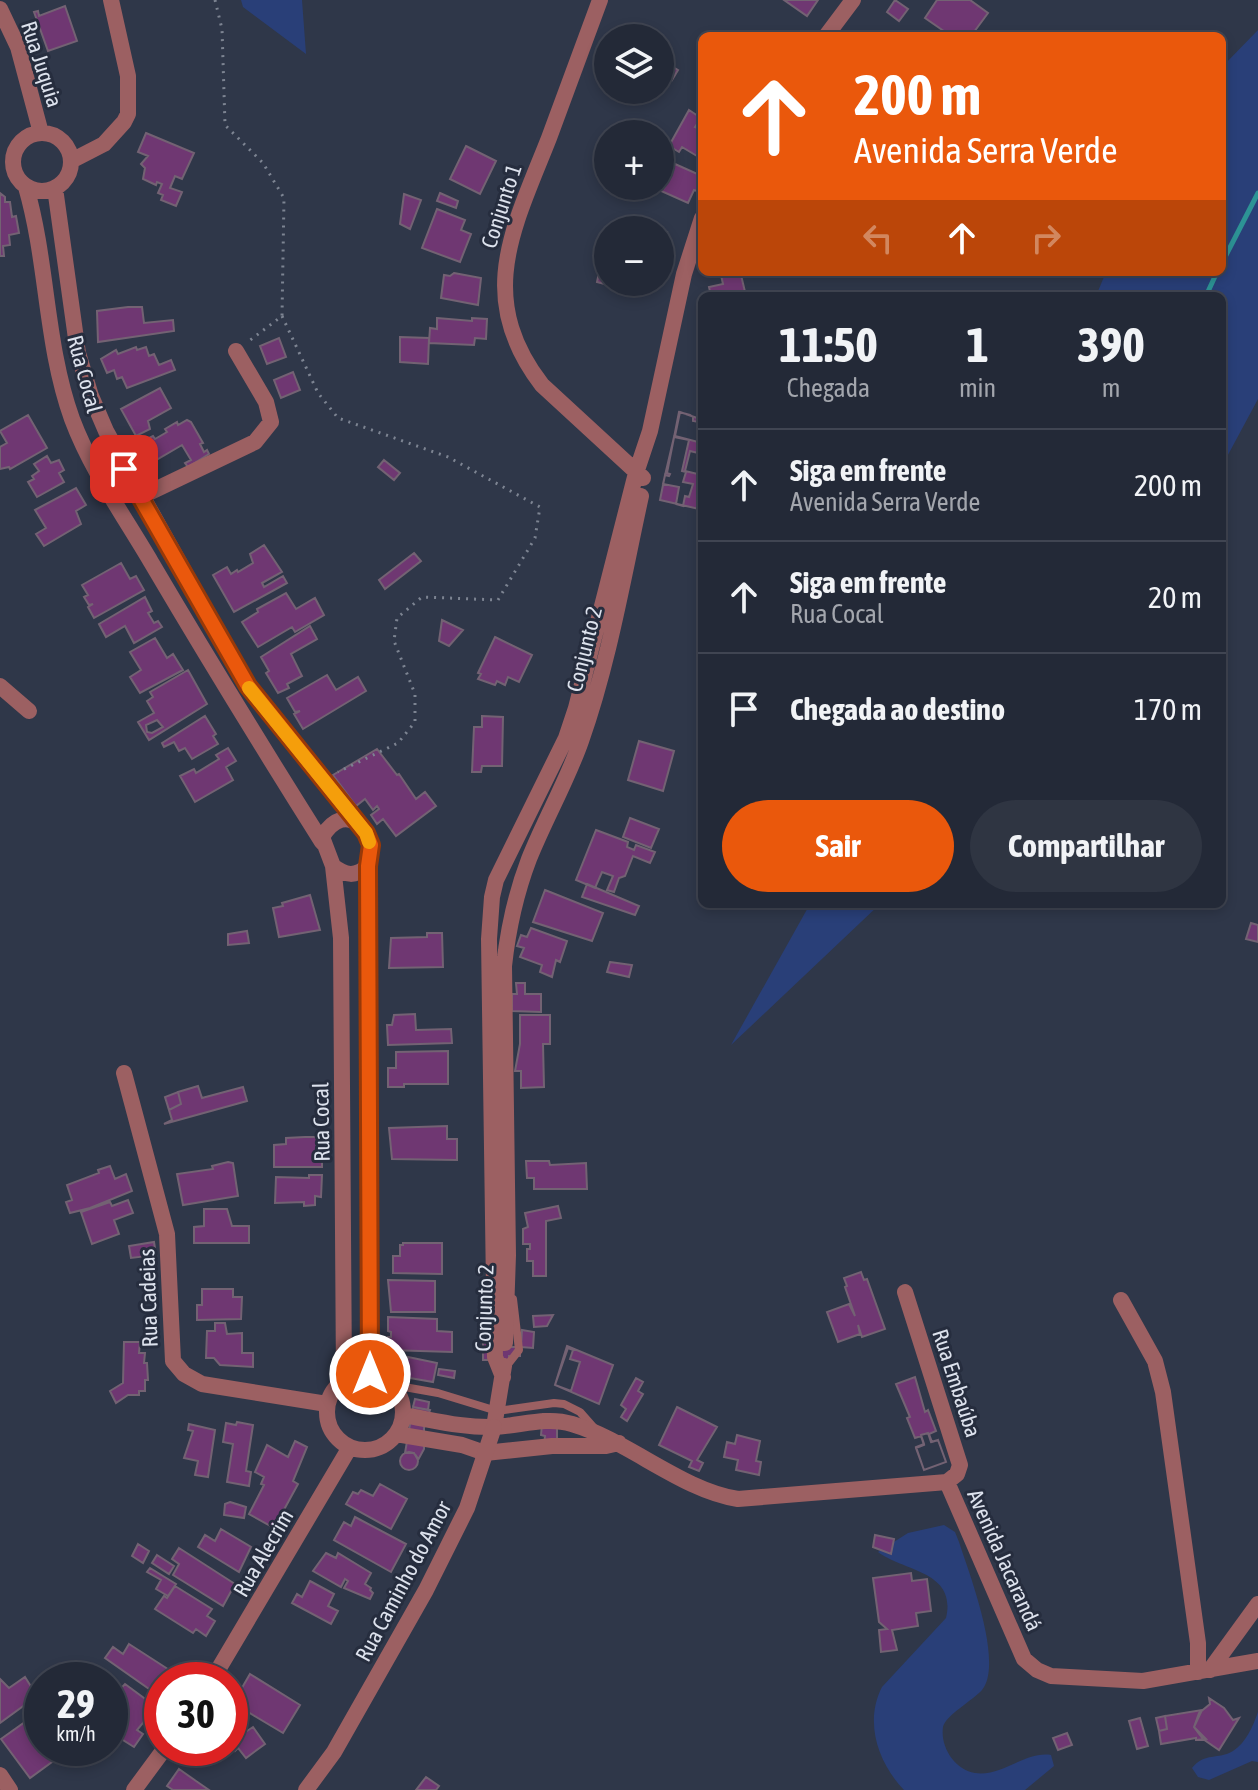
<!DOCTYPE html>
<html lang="pt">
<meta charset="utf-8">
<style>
body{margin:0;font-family:"Asap Condensed",sans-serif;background:#2f3542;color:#f1f3f6;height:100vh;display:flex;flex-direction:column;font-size:30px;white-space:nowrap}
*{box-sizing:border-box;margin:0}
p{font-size:26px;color:#a3a6ad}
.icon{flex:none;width:44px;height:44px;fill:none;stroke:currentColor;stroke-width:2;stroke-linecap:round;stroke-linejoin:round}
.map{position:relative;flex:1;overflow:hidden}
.drawer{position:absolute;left:698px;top:292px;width:528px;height:616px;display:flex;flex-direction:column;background:#232937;border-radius:12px;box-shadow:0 4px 12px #0003,0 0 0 2px #404552}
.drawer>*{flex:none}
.top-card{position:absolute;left:698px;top:32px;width:528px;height:244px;border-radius:12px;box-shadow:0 4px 12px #0003,0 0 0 2px #404552;background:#ea580c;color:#fff;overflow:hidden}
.fabs{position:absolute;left:594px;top:24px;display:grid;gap:16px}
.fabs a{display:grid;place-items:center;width:80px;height:80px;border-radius:50%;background:#232937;box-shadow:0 4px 12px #0003,0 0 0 2px #404552;font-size:40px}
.speed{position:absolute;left:24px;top:1662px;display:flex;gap:16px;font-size:40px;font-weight:700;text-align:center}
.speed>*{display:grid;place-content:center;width:104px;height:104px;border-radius:50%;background:#232937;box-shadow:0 4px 12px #0003,0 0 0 2px #404552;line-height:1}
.speed small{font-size:20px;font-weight:400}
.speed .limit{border:12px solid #d22;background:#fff;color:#111}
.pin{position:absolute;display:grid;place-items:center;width:68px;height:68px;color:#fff;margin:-34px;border-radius:16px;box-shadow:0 4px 12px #0006}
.me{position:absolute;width:88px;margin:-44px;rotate:0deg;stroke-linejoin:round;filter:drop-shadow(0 0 6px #0008)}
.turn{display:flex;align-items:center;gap:28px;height:168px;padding:0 24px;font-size:36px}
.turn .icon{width:104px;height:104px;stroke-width:2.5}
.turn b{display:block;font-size:56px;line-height:68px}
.lanes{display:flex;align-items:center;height:76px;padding:0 24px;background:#0003;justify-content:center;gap:40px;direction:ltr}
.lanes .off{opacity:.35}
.eta{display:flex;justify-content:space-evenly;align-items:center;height:136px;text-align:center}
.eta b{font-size:48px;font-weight:700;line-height:56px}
.button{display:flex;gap:16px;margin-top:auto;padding:16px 24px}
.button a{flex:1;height:92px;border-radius:48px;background:#ea580c;color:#fff;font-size:32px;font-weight:700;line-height:92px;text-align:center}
.button a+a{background:#2f3542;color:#f1f3f6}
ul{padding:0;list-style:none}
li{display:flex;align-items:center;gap:24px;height:112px;padding:0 24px;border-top:2px solid #404552}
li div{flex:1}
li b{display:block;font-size:30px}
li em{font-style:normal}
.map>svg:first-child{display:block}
.green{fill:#293f78}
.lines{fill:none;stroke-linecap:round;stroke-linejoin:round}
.stream{stroke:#2d9395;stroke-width:5}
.building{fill:#6f3772;stroke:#736273;stroke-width:2;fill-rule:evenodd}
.path{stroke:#7d8492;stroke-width:3;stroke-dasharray:2 6;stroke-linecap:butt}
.service{stroke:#9c6062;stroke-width:8}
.minor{stroke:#9c6062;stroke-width:16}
.tertiary{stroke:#9c6062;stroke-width:16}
.route-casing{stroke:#983908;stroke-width:20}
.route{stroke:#ea580c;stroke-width:14}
.slow{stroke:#f59e0b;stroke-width:14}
.labels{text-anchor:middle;stroke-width:6;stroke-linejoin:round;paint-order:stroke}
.street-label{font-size:22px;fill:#dde2ed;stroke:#262d3e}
</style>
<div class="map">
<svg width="1258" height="1790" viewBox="0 0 1258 1790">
<rect width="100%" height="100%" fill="#2f3749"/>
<!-- green -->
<path class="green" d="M241,0H302L306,54L243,7Z
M1258,30V399L1222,466V296H1096L1106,272H1222V67Z
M810,904H880L731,1045Z
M944,1525L955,1532L959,1542C969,1573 1004,1663 982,1690C973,1700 945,1716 943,1727C940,1747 955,1770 975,1773C1002,1777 1025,1751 1051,1755L1054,1766L1025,1790H904C878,1763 864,1722 882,1687L946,1618C957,1571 905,1572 878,1552L908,1533Z
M1258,1712V1762L1252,1761L1209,1780L1198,1777L1192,1768C1205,1752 1218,1760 1233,1751C1246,1743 1253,1726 1258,1712Z"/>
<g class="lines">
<!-- stream -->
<path class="stream" d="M1222,263L1258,193
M1206,296L1217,272"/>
</g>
<!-- building -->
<path class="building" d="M784,0H818L807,16Z
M895,0L908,9L899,21L887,12Z
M937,0H970L988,13L971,36H951L925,18Z
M65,6L77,41L48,51L34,12L38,11L39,16Z
M660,59L678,70L672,80L660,71Z
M689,110L701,118L695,127L702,130V159L682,147L679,152L669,146Z
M146,133L194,153L182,179L175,176L170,188L182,192L176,206L161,200L163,195L158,193L162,184L157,182L156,185L143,179L145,168L141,164L148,156L138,152Z
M466,146L496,161L480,194L450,179Z
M675,164L702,176L697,191L694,190L688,203L659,190L661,186L664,188Z
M0,193L5,197V202H10L12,217L16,216L19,233L9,235L10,245L3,246L4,256H0Z
M440,193L458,201L456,208L437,201Z
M404,194L421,200L410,229L400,224Z
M437,209L465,220L461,230L471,234L460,262L422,248Z
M646,226L667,232L660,258V230H645Z
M601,263L608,265V282H628L625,294L615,291L616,287L597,282Z
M737,272L738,276L741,275L746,296H711L709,287L723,284L721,275Z
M454,273L481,278L478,305L441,298L444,275L450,276Z
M128,307H142L144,323L173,320L174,331L98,342L97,311Z
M437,318L472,321V318L487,319L486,339L475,338L474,345L429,343L430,328L437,329Z
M400,337L429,338L428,364L400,362Z
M279,338L286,357L267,364L260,346Z
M136,347L137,350L146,347L149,356L154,354L159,365L171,360L175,370L127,388L122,377L117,379L114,370L107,373L101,359L116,350L118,354Z
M293,372L300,390L281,398L274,380Z
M160,388L171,408L148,421L150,429L136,436L121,409Z
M679,412L690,415L693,417V421L699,422L698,430L702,432V454L690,451L685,471L702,475L699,509L660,500L665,475L669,476L670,474L667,473Z
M680,412L700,419L698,442L675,436Z
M28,415L47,448L10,469L9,467L0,469V447L7,443L0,431Z
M187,420L191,422L203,443L200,444L204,452L207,450L209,454L188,467L185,463L191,460L182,445L151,463L142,446L147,443L145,440L153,436L155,439L167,432L165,429L177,422L178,425Z
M674,437L689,440L682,471L686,472L683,482L693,484L689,497L685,496L683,506L676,504L679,487L663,484Z
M47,456L51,463L59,460L64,470L59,473L64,482L37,497L28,482L34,479L32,476L39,471L34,464Z
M384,460L400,473L394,480L378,467Z
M76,488L86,505L76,511L81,524L44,546L36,534L46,528L35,510Z
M264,545L282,572L262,583L264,587L283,576L287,583L234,612L213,575L227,567L231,574L237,570L238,572L253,563L250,554Z
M414,553L421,561L385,589L379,580Z
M121,563L130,579L136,576L144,590L94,618L88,607L93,604L89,605L84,597L88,595L82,585Z
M286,593L296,609L315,598L324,615L295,632L292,627L258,647L242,622L258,612L257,609Z
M145,597L152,611L148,613L154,623L158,621L162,627L134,643L125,626L106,637L99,624Z
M442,620L463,630L449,646L439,641Z
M310,626L317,639L291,654L302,676L287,684L289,688L278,693L266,673L269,671L261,657Z
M495,637L532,655L519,682L508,677L505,685L497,681L495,685L478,679L481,674L478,673Z
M155,638L167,658L173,654L183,670L140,693L130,677L141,670L130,652Z
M188,670L207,704L149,740L138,722L154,713L147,701L153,697L150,692ZM157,720L163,727L152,733L147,732L146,725Z
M327,675L336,690L358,677L366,691L303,729L294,714L300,711L295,712L287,698Z
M205,716L216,734L213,736L218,744L192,759L185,748L179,751L174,742L164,747L162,743Z
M482,716L503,717L502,766H482L481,772H472L474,727H482Z
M639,741L674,751L663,791L628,780Z
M228,748L236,761L226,767L233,780L195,802L180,776L194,769L196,773L219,759L216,755Z
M377,749L397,775L399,774L416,799L425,792L436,806L396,836L383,819L377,824L371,815L379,809L377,806L373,810L365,799L356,806L333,775Z
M630,818L659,829L651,848L623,837Z
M596,830L628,842L627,847L634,850L636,845L655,852L650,863L633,856L625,876L619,878L614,892L607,890L613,876L602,872L595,888L576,880Z
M587,884L639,906L635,915L582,897Z
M545,890L603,913L592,941L533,922Z
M310,895L320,930L279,937L273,908L283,906L282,903Z
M1251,923L1258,925V942L1246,939Z
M531,928L567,941L560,962L556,960L552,977L540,972L542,965L520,957L524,948L517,946L521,935L527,937Z
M247,931L249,943L228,945V934Z
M427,933H442L443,967L389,968L391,938L427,937Z
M610,962L632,965L629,977L607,972Z
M516,983H525V994H541V1012L512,1011V994H517Z
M415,1014L416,1030L451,1029L452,1043L388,1045L387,1025H392L394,1015Z
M520,1015H550V1044H543L544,1087L521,1088V1071H515L520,1044Z
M448,1051V1084H404V1087H388V1068H396V1052Z
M198,1086L202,1098L243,1087L247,1101L164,1124L172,1120L169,1110L181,1104L178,1092Z
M178,1092L181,1104L169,1110L165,1097Z
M447,1126V1139H457V1160L392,1159L389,1128Z
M305,1137H317V1149H322V1167H274V1145L286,1144V1138Z
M526,1161H549L550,1165L586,1163L587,1189H534V1178H527Z
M228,1162L233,1163L238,1196L183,1205L177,1174L213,1169L212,1166Z
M110,1166L115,1179L126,1174L132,1191L90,1208L70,1213L66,1202L72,1200L67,1185L99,1173L98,1170Z
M309,1175H322L321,1197L315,1196V1205L304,1206V1202L275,1203L276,1177L309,1178Z
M128,1200L133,1213L114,1220L119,1234L92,1244L81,1212L110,1202L112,1206Z
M558,1206L561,1218L546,1221V1276H533V1261H527V1249H530V1244H523V1229L528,1227L525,1213Z
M204,1209H227L232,1226H249V1243H194V1227L204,1226Z
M154,1242L156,1255L131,1258L129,1246Z
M403,1243H442V1274L393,1273V1256H400V1245H403Z
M861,1272L864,1280L867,1279L885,1329L862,1337L858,1325L860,1334L838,1342L827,1312L849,1304L855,1316L845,1287L847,1286L844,1278Z
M388,1280L435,1281V1312H391Z
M202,1289H233V1297H242L241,1319L197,1320V1305H202Z
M553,1315L547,1326L534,1327L533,1316Z
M388,1317L437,1319V1331L452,1332V1352L388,1350V1337H391V1332L388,1331Z
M215,1323H225L227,1334L242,1333V1353H253V1367L220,1365L214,1358H206L207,1331H215Z
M522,1330L534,1332L533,1348L521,1347Z
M124,1342H140L139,1353H145L144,1363H147L148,1380H145V1391H139V1395H128L116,1403L110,1391L123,1383Z
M483,1343H509V1347H520V1356H509V1360H483Z
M567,1346L613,1365L599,1404L555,1385Z
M568,1348L573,1350L570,1359L580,1362L571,1391L555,1385Z
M408,1357L437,1363L433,1382L404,1377Z
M439,1369L455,1371L454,1378L438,1375Z
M915,1377L925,1412L928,1410L936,1431L929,1434L932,1442L938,1440L946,1462L924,1470L916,1448L924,1445L921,1436L915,1438L907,1418L910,1417L896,1384Z
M636,1378L643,1382L638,1391L643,1394L627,1421L621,1417L626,1409L621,1405Z
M415,1399L429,1402L428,1410L413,1407Z
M413,1407L430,1410L424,1428V1449L418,1460L414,1453H405Z
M677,1407L717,1427L697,1460L703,1463L699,1471L689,1467L692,1461L659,1445Z
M543,1414L557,1415V1447L544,1446L545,1436L541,1435Z
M237,1422L253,1425L246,1471L251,1472L249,1486L227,1482L233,1444L223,1442L226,1423L236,1425Z
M189,1424L215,1430L208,1477L195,1475L198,1461L184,1458L193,1431L188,1430Z
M928,1433L931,1442L938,1440L946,1462L924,1470L916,1447L924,1444L921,1435Z
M737,1435L760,1441L756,1461L761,1462L759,1475L736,1470L738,1460L724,1457L727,1442L735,1444Z
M295,1441L307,1447L293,1481L298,1484L274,1528L249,1514L264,1485L261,1484L264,1477L255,1472L267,1445L288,1457Z
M400 1461a9 9 0 1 1 18 0a9 9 0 1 1-18 0Z
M380,1484L407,1499L391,1529L346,1504L353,1492L358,1494L361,1490L373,1496Z
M230,1502L246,1507L244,1518L224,1515L225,1504Z
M355,1517L406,1544L391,1572L334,1540L344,1522L351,1526Z
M221,1529L251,1547L239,1572L198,1547L205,1535L215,1541Z
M875,1535L894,1539L891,1554L873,1547Z
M138,1544L149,1551L143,1563L132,1556Z
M179,1548L235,1584L223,1606L173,1575L179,1564L172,1559Z
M326,1553L336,1558L338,1553L371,1573L365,1584L371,1588L370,1590L373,1593L370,1599L344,1588L348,1581L345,1579L341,1587L313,1571Z
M157,1555L174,1566L169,1574L152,1563Z
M150,1568L176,1584L168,1596L156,1589L161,1580L147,1572Z
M911,1573L912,1581L927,1579L931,1611L916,1613L918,1626L892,1630L897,1650L881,1652L879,1630L887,1629L879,1622L873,1578Z
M310,1581L334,1594L328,1606L338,1611L331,1624L292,1603L297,1594L302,1597Z
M175,1586L212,1609L207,1616L215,1621L206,1636L196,1629L193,1633L155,1609L164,1596L167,1598Z
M129,1644L174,1673L170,1680H162V1698L105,1658L113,1647L123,1654Z
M250,1674L300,1705L283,1733L238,1706L236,1710L230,1707V1694L233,1689L239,1693Z
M25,1677L37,1696L0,1723V1679L9,1688Z
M125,1684L152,1704L148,1709L152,1712L137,1730L143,1734L134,1747L123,1740L110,1720V1700Z
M1209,1698L1224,1708L1233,1720L1239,1718L1219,1750L1203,1739L1194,1727L1199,1713L1210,1704Z
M1202,1710L1194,1727L1206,1739L1196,1740V1738L1161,1744L1159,1731L1167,1729L1165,1716Z
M235,1715L247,1731L253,1727L265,1744L246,1758L238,1748L235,1751L230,1744V1719Z
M1165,1716L1167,1729L1159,1731L1156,1718Z
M32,1717L38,1726L42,1723V1748H65L67,1751L30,1778L1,1739Z
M1140,1718L1148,1746L1137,1749L1129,1721Z
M1067,1733L1072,1745L1058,1750L1053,1738Z
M179,1769L196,1781L209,1790H173L167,1786Z
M426,1777L439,1786L436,1790H416Z"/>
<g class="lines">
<!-- path -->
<path class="path" d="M215,0L222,29L225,125L263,163L284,198L282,316L249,341
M282,316L318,393L338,418L448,457L540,507L535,538L498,600L422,597L397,618L394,641L415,694V722L398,743L338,772"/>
<!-- service -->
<path class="service" d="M505,1368L519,1350L513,1299
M393,1385L438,1393L497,1411L554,1403L564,1404L580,1412L595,1429"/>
<!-- minor -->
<path class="minor" d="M600,0C583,46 566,92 549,138C514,227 474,297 542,385L643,478
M0,9L18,47L41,133
M826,36L853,0
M13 162a29 29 0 1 1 58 0a29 29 0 1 1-58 0Z
M71,161L104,144L124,122L128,114V76L111,0
M26,187C48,263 45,344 72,419C91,470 124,516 151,562C207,657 264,750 322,842
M55,188L78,353L91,396L106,431L248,686L356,822
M140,497L255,442L271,422L266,402L236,351
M0,686L29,711
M333,866C346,876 355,877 368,866C379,832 346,797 322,837L333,866L341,938L344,1379
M368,866L370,1374
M124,1073L167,1234L173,1361L184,1374L202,1384L327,1404
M1121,1300L1155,1361L1163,1392L1198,1643V1672
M505,1343L508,1255L504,966C508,930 516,893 529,859C545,819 567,781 581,741C609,662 623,578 641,496
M327 1412a38 38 0 1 1 76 0a38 38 0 1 1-76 0Z
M503,1377L495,1357L489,939L492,897L496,880L566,738L576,708L636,473L650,431L684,274L702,218
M403,1415C433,1420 463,1428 494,1427C520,1426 546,1416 572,1424C629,1441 681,1490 738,1499L947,1482L957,1474L960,1465L905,1292
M494,1427L504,1366
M396,1434L462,1445L485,1453L552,1446H606L619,1443
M947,1482L1024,1659L1037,1670L1051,1676L1143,1681L1258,1661
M1210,1670L1258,1604
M212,1680L350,1447
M0,1775L10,1790
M134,1790L165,1748"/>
<!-- tertiary -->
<path class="tertiary" d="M306,1790L334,1752L426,1590L467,1508L494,1427"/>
</g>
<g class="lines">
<defs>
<path id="route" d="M124,469L248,686L366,833L371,845L368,866L370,1374"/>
</defs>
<!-- route casing -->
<use href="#route" class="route-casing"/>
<!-- route -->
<use href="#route" class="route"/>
<!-- slow -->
<path class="slow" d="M249,688L366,833L369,842"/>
</g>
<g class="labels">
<!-- street labels -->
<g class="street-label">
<text transform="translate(42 64) rotate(72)" y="8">Rua Juquia</text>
<text transform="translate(501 206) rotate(-72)" y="8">Conjunto 1</text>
<text transform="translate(85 374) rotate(75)" y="8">Rua Cocal</text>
<text transform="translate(584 649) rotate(-76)" y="8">Conjunto 2</text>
<text transform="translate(321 1122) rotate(-91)" y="8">Rua Cocal</text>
<text transform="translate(148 1298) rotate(-92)" y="8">Rua Cadeias</text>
<text transform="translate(484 1308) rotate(-88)" y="8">Conjunto 2</text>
<text transform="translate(957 1383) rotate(72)" y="8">Rua Embaúba</text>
<text transform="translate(263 1553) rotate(-60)" y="8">Rua Alecrim</text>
<text transform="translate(1005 1560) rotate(66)" y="8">Avenida Jacarandá</text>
<text transform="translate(403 1581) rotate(-62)" y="8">Rua Caminho do Amor</text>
</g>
</g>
</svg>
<div class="fabs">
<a><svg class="icon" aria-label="layers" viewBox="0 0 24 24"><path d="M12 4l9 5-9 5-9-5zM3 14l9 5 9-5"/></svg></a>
<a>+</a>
<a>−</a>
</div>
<div class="speed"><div>29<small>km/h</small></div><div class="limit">30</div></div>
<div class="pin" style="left:124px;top:469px;background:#d93025"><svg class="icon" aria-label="arrive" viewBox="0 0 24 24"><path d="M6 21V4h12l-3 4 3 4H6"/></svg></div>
<svg class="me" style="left:370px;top:1374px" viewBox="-20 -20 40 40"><circle r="17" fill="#ea580c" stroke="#fff" stroke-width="3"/><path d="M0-11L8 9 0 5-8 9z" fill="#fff"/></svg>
<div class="top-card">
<div class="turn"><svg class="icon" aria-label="ahead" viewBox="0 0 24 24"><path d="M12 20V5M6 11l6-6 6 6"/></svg><div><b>200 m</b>Avenida Serra Verde</div></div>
<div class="lanes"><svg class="icon off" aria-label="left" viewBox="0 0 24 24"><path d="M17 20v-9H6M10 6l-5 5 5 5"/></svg><svg class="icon" aria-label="ahead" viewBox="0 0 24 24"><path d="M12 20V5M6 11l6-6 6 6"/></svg><svg class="icon off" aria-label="right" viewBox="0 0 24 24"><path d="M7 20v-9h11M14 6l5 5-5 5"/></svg></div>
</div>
<section class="drawer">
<div class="eta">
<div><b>11:50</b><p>Chegada</p></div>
<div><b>1</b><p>min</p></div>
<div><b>390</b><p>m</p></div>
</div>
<ul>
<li><svg class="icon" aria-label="ahead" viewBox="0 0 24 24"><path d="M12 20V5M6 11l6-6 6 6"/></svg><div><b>Siga em frente</b><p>Avenida Serra Verde</p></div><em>200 m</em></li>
<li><svg class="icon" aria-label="ahead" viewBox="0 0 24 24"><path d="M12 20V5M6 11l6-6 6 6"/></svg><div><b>Siga em frente</b><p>Rua Cocal</p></div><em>20 m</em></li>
<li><svg class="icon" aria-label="arrive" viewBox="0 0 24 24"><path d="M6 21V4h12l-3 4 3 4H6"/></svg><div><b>Chegada ao destino</b></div><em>170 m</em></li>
</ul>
<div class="button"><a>Sair</a><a>Compartilhar</a></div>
</section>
</div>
